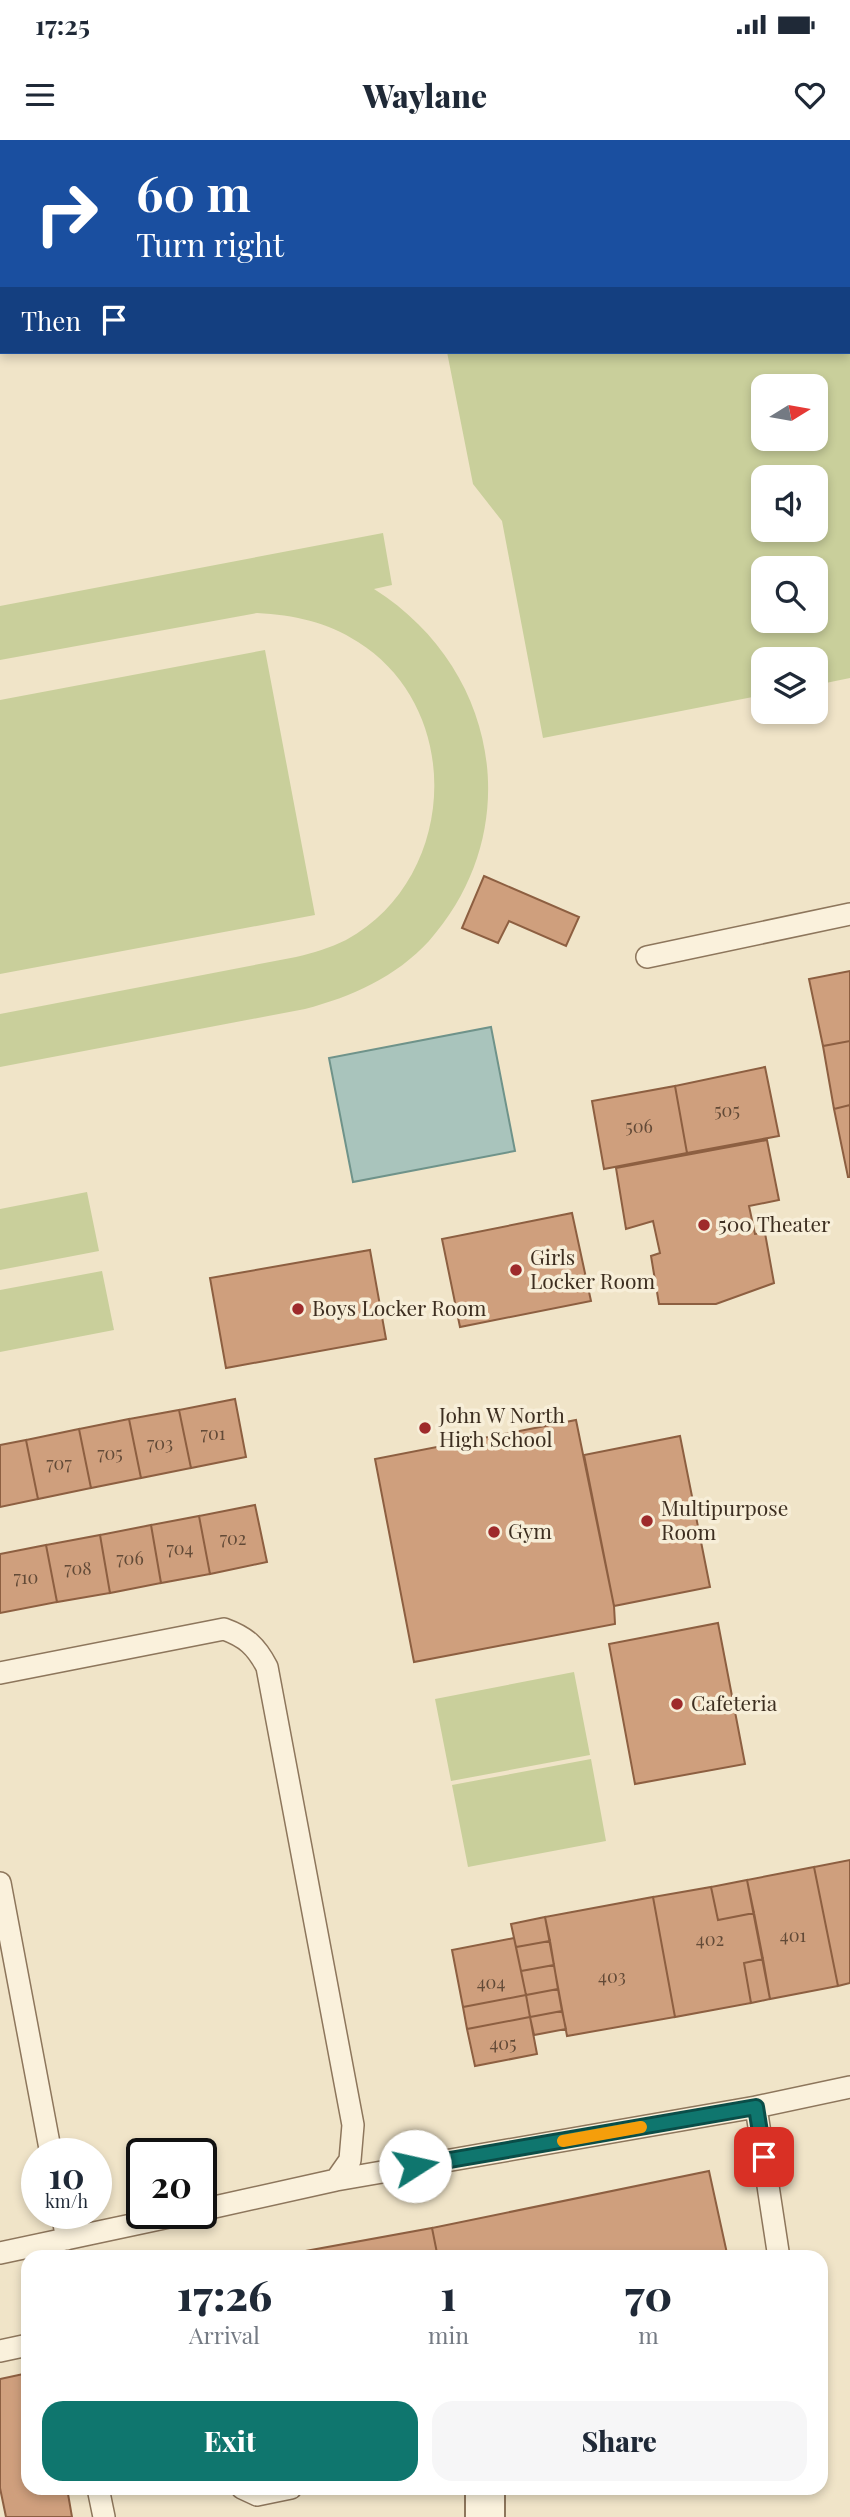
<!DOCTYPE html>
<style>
body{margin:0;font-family:"Playfair Display",serif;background:#f6f6f7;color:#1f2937;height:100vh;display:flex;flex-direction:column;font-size:26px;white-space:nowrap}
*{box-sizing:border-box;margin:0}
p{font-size:23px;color:#747a83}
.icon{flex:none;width:38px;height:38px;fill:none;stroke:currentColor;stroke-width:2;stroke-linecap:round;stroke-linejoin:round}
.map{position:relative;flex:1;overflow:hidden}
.side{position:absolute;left:21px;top:2110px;width:807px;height:245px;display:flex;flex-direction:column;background:#fff;border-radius:21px;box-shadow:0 4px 10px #0003}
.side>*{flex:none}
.top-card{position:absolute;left:0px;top:0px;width:850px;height:214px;box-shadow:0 4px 10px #0003;background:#1a4fa0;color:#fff;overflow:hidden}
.needle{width:46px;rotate:79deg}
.tools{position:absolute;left:751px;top:234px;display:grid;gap:14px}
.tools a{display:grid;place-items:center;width:77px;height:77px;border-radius:14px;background:#fff;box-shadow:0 4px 10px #0003;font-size:35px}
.speed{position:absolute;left:21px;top:1998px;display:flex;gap:14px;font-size:35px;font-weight:700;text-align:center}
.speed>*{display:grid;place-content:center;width:91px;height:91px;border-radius:50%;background:#fff;box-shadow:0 4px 10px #0003;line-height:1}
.speed small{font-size:18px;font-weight:400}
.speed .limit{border:4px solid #111;border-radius:10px;background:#fff;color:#111}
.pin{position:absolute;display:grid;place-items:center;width:60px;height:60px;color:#fff;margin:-30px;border-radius:14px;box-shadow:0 4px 10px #0006}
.me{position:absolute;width:77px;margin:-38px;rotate:80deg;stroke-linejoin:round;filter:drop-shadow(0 0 5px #0008)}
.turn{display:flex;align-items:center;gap:24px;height:147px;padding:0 21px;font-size:32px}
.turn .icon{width:91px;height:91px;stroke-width:2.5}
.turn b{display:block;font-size:49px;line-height:60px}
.then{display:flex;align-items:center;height:66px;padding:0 21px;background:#0003;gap:14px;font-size:26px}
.eta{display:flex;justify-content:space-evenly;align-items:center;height:119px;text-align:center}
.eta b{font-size:42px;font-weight:800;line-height:49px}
.primary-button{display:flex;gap:14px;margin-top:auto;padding:14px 21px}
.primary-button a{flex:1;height:80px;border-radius:21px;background:#0f766e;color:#fff;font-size:28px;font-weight:800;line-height:80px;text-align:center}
.primary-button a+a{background:#f6f6f7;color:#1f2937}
.status{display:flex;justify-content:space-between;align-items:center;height:49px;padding:0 35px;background:#fff;direction:ltr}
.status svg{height:19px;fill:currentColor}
header{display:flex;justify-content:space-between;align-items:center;height:91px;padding:0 21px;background:#fff;font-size:32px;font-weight:800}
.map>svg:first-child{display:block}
.green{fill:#c9cf9b;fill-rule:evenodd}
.water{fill:#a9c4bc;stroke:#6f938a;stroke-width:2}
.building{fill:#cf9f7d;stroke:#8d5f41;stroke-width:2}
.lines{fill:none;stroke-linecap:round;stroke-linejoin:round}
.service-casing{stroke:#8d765c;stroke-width:24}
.minor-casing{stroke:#8d765c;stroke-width:42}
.service{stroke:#faf1dc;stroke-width:21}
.minor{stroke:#faf1dc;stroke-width:38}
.route-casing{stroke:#0a4d48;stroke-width:18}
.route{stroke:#0f766e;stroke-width:12}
.slow{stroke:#f59e0b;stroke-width:12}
.poi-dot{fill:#9e2a2b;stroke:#f7eed8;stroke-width:2.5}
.labels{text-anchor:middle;stroke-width:7;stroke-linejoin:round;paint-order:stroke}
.number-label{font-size:18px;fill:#624a37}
.poi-label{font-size:21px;fill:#3d2e20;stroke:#f7eed8;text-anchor:start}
</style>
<div class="status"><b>17:25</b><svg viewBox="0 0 49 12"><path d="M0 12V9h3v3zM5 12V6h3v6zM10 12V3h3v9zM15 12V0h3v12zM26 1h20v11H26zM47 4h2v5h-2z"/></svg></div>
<header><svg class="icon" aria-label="menu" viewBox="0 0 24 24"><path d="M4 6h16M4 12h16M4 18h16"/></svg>Waylane<svg class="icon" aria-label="heart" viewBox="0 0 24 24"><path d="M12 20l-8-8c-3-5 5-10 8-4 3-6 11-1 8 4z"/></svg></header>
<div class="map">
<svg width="850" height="2377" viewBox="0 0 850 2377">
<rect width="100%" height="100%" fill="#f0e4c8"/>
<!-- green -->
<path class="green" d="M436,0H850V538L816,545V520H763V555L543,598L502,381L473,344L447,212H849V2H436ZM763,247H816V299H763ZM763,338H816V390H763ZM763,429H816V481H763Z
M383,393L392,445L374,449C498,527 528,689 429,801C396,837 351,857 305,869L0,927V874L296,817C313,813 330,808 346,800C457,740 466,570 358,502C327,482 294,475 257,473L0,520V466Z
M265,510L315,775L0,834V560Z
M87,1052L99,1111L0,1130V1069Z
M102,1131L114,1190L0,1212V1150Z
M574,1532L590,1615L451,1641L435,1559Z
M591,1619L606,1701L468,1727L452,1645Z"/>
<!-- water -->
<path class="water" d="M491,887L515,1011L353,1042L329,918Z"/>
<!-- building -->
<path class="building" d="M484,736L579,777L566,806L509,781L498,803L462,788Z
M850,831V901L823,906L809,839Z
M850,901V965L834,969L823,906Z
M765,927L779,996L687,1013L675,946Z
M675,946L687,1013L604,1029L592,961Z
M850,965V1037H848L834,969Z
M767,1000L779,1060L749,1066L755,1094L765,1093L774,1143L716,1164H659L651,1116L660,1113L653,1081L626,1089L616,1028Z
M572,1073L591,1161L460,1187L442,1099Z
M370,1110L386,1199L226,1228L210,1138Z
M235,1259L246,1317L191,1328L179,1270Z
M179,1270L191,1328L141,1338L129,1279Z
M129,1279L141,1338L91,1348L79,1289Z
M576,1280L614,1466L615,1484L414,1522L375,1319Z
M79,1289L91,1348L38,1359L26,1300Z
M680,1296L710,1447L614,1466L584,1315Z
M26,1300L38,1359L0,1367V1305Z
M255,1365L267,1422L210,1434L199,1376Z
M199,1376L210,1434L161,1443L151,1385Z
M151,1385L161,1443L110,1453L100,1395Z
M100,1395L110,1453L57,1462L46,1405Z
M46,1405L57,1462L0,1473V1414Z
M718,1483L745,1624L635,1644L609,1504Z
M850,1720V1843L838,1846L814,1727Z
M814,1727L838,1846L770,1859L747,1740Z
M747,1740L754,1773L718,1780L711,1747Z
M711,1747L718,1780L754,1773L763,1819L744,1823L751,1863L675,1877L653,1757Z
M653,1757L675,1877L567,1896L545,1777Z
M545,1777L550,1801L516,1807L511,1784Z
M514,1798L526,1855L463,1867L452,1810Z
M550,1801L554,1825L521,1831L516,1807Z
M763,1819L770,1859L751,1863L744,1823Z
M554,1825L558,1849L526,1855L521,1831Z
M558,1849L562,1871L530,1877L526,1855Z
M526,1855L530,1877L467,1889L463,1867Z
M562,1871L566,1889L534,1895L530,1877Z
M530,1877L537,1914L475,1926L467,1889Z
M709,2031L728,2118H438L432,2088Z
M432,2088L438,2118H267Z
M28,2233V2348H67L72,2377H6L0,2348V2239Z"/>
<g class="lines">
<defs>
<path id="service" d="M647,817L850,774
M0,1533L224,1489C246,1497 256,1506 267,1527L353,1985L350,2020L336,2040L201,2070
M0,1743L51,2014
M756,1967L850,1947
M336,2040L756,1967L779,2118
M62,2074L67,2099
M0,2113L183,2074
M0,2211L28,2205
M98,2348L104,2377
M242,2348L257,2355L291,2348"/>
<path id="minor" d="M485,2348V2377"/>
</defs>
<!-- service casing -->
<use href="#service" class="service-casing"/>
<!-- minor casing -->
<use href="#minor" class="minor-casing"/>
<!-- service -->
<use href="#service" class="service"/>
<!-- minor -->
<use href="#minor" class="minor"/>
</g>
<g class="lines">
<defs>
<path id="route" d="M415,2026L756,1967L764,2017"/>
</defs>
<!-- route casing -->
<use href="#route" class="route-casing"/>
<!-- route -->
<use href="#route" class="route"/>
<!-- slow -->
<path class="slow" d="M563,2001L641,1987"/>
</g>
<!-- markers -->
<g class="poi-dot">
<circle cx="704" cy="1085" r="7"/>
<circle cx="516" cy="1130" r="7"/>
<circle cx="298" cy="1169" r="7"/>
<circle cx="425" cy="1288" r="7"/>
<circle cx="647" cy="1381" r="7"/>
<circle cx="494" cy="1392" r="7"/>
<circle cx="677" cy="1564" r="7"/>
</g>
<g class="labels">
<!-- number labels -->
<g class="number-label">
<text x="727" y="977">505</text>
<text x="639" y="993">506</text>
<text x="213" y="1300">701</text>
<text x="160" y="1310">703</text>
<text x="110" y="1320">705</text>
<text x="59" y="1330">707</text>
<text x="233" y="1405">702</text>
<text x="180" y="1415">704</text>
<text x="130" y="1425">706</text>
<text x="78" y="1435">708</text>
<text x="26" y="1444">710</text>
<text x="793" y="1802">401</text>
<text x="710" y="1806">402</text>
<text x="612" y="1843">403</text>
<text x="491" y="1849">404</text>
<text x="503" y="1910">405</text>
</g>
<!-- poi labels -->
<g class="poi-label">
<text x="718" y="1092">500 Theater</text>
<text x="530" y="1125">Girls<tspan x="530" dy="24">Locker Room</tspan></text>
<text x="312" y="1176">Boys Locker Room</text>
<text x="439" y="1283">John W North<tspan x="439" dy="24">High School</tspan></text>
<text x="661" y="1376">Multipurpose<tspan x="661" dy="24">Room</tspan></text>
<text x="508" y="1399">Gym</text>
<text x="691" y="1571">Cafeteria</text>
</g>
</g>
</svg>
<div class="tools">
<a><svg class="needle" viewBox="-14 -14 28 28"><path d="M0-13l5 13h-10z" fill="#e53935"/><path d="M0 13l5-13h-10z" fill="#747a83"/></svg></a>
<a><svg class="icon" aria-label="sound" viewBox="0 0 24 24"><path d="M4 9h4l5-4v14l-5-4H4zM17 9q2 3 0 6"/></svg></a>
<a><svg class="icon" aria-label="search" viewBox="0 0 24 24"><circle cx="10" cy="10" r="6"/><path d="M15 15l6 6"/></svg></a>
<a><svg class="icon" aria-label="layers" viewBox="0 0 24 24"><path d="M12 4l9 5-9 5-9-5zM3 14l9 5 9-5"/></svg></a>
</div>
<div class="speed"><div>10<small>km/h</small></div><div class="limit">20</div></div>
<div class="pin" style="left:764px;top:2017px;background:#d93025"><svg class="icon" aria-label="arrive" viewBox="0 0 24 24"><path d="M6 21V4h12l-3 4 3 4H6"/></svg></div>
<svg class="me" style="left:415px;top:2026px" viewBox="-20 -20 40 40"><circle r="19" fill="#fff"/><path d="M0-13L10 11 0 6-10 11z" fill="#0f766e"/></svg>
<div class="top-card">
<div class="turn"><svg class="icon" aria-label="right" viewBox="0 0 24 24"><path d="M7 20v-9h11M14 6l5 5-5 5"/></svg><div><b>60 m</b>Turn right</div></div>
<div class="then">Then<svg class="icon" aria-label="arrive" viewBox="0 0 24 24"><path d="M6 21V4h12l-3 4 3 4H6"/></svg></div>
</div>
<section class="side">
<div class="eta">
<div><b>17:26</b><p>Arrival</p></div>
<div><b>1</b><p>min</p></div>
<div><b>70</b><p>m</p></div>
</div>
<div class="primary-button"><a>Exit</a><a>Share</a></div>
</section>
</div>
